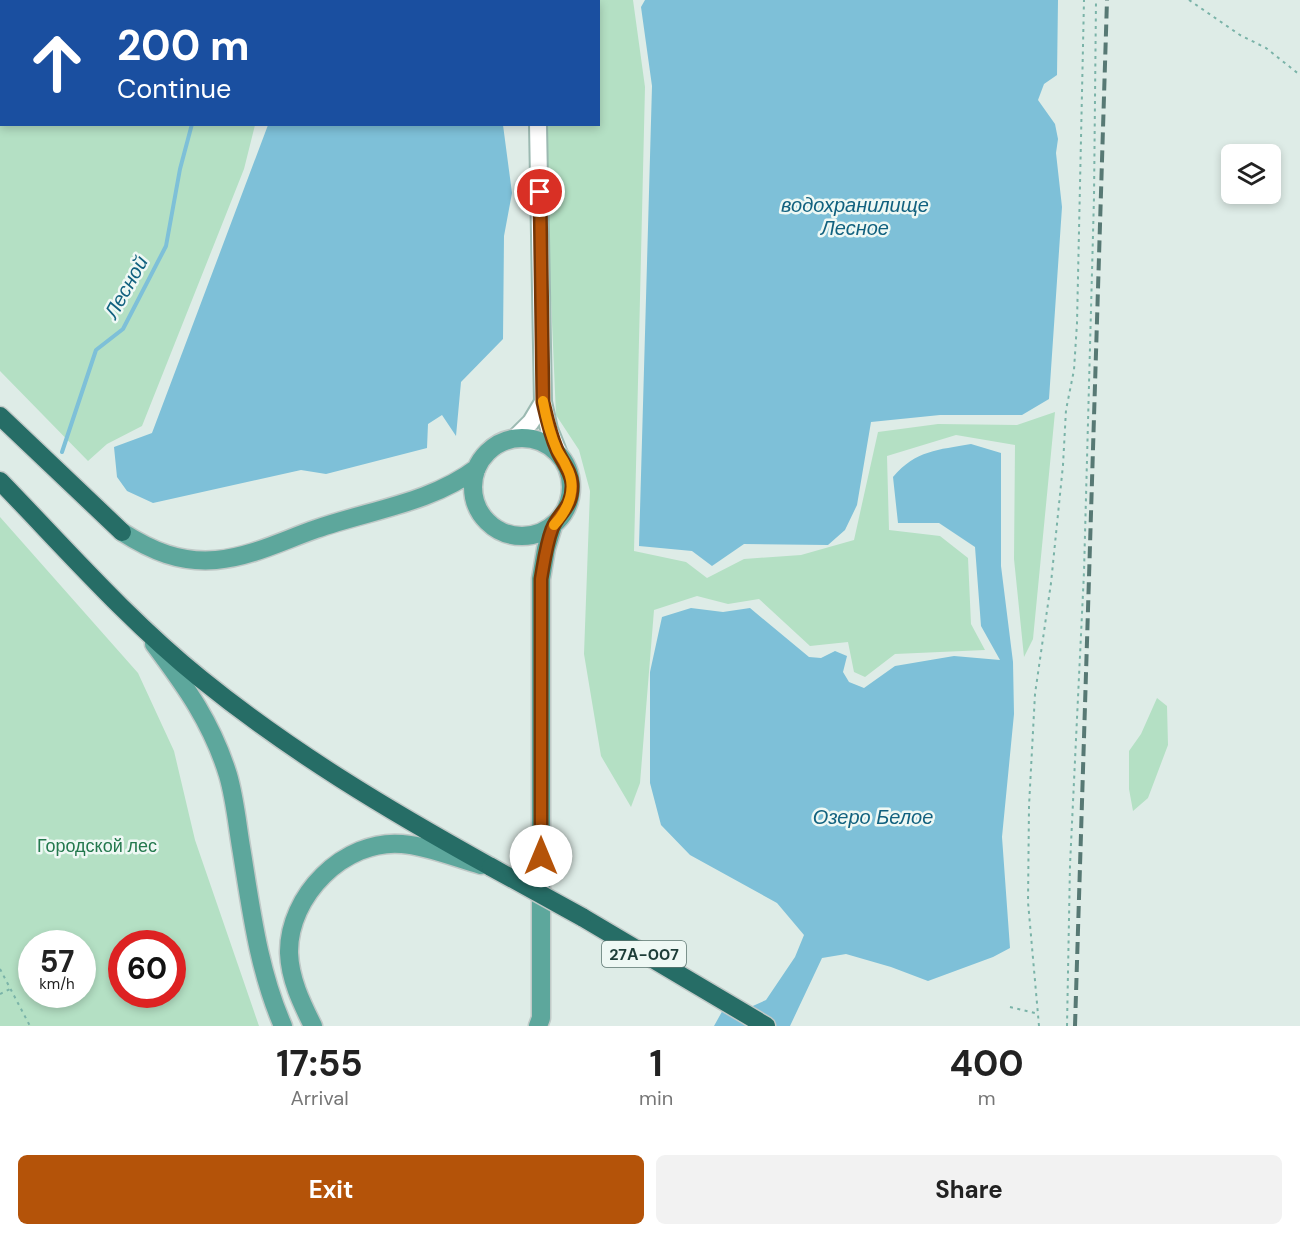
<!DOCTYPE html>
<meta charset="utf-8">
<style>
body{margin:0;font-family:"DM Sans",sans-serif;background:#f2f2f2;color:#222;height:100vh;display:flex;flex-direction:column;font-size:22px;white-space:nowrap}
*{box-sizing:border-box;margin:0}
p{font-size:20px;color:#767676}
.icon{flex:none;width:33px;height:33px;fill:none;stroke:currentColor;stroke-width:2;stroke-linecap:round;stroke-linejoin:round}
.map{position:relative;height:1026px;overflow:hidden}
.details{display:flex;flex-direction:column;background:#fff;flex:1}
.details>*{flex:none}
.hud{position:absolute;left:0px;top:0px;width:600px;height:126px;box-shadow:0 3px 9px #0003;background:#1a4fa0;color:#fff;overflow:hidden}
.controls{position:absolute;left:1221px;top:144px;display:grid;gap:12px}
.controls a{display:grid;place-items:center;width:60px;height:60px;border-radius:9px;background:#fff;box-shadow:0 3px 9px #0003;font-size:30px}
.speed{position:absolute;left:18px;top:930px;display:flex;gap:12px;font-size:30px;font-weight:700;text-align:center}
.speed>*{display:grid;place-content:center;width:78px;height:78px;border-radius:50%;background:#fff;box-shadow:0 3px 9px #0003;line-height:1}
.speed small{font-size:15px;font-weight:400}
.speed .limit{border:9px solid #d22;background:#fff;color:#111}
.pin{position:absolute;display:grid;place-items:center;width:51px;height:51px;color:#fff;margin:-26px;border:3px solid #fff;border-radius:50%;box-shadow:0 2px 6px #0007}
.me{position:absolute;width:66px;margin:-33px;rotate:0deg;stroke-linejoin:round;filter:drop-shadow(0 0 4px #0008)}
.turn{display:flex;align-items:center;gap:21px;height:126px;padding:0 18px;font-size:27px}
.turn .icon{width:78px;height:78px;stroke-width:2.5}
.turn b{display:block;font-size:42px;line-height:51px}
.eta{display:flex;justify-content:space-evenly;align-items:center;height:102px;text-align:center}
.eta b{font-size:36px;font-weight:700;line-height:42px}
.action{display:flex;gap:12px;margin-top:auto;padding:12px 18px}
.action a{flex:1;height:69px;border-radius:9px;background:#b45309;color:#fff;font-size:24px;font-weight:700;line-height:69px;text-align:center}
.action a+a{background:#f2f2f2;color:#222}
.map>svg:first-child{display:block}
.green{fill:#b4e0c4;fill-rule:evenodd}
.water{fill:#7ec0d8}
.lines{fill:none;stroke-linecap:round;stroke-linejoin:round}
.stream{stroke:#7ec0d8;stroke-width:4}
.secondary-casing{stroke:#9bb9b1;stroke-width:20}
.primary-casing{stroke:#c0c9c7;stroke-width:21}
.highway-casing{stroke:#c0c9c7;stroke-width:21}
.path{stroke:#7ab3a8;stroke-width:2;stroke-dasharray:3 4.5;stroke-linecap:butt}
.secondary{stroke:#fff;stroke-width:16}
.primary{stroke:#5da79c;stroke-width:18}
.highway{stroke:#266d66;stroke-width:18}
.rail{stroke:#577974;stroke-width:4;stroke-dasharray:12 6;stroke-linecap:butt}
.highway-bridge-casing{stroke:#c0c9c7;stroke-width:21;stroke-linecap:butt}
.highway-bridge{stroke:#266d66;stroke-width:18}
.route-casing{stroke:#753606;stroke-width:15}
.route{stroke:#b45309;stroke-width:10}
.slow{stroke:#f59e0b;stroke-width:10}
.labels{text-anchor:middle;stroke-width:5;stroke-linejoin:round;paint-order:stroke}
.shield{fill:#eef8f4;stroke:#5c7570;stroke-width:1.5}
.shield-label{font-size:16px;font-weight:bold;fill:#1d3d38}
.park-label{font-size:18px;fill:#23784d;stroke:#eef8f4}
.water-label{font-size:20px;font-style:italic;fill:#11617f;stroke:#eef8f4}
</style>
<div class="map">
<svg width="1300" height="1026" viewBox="0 0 1300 1026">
<rect width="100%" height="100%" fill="#deece7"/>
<!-- green -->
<path class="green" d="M55,0H256L257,1H53Z
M548,0H633L645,87L634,551L686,562L707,578L744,559L801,555L854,540L878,432L938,424L1017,425L1055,412L1033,639L1024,657L1014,559L1015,445L956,435L887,456L889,530L940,536L968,558L971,624L985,650L895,654L865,677L854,672L848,642L810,646L759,599L728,604L697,596L654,610L640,783L631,807L601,756L584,654L590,491L579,450L556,415L547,205V125L598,124V2Z
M0,34L2,124L255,125L244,169L142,426L107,444L88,461L0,371Z
M0,517L138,673L174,751L195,840L259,1026H0ZM32,944H82V994H32ZM122,944H172V994H122Z
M1157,698L1167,706L1168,745L1148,798L1133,811L1129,789V751L1141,734Z"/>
<!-- water -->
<path class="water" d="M292,0H501V1H292Z
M645,0H1058L1057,75L1044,84L1038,100L1055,124L1058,139L1056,153L1062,207L1049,399L1022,415H940L871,422L857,505L845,530L828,545L744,544L712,566L692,551L639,546L652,86L641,7Z
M268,125H503L512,193L504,236L503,339L461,382L456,436L442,415L428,424L427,448L326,474L301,470L153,503L127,491L117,477L114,447L152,433Z
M971,444L1001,453V566L1013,662L1014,714L1002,837L1010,948L993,957L928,981L891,967L846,954L822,958L790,1026H714L724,1008L737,1013L766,1000L795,957L804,935L777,903L690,855L661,825L650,783V672L662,617L691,608L723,612L750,608L809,657L821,658L835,651L847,656L843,672L849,682L864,688L895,666L954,656L1000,660L981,626L975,547L939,523H898L893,477C916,450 938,450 971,444Z"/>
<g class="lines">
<!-- stream -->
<path class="stream" d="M191,0L192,2
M62,452L96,350L123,329L166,246L180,169L192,124"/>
<defs>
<path id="secondary" d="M535,0V2
M538,124L543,402L549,429L559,454
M514,439L531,422L543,402"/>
<path id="primary" d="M473 487a49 49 0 1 1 98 0a49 49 0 1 1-98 0Z
M122,532C152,551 180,563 216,560C251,557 284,540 316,529C370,510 431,503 477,468
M154,644C186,687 212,723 228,775C235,799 237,823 241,847C251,908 258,969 283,1026
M313,1026C301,1002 290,979 289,953C288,896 344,839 402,844C428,846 456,858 481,865
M538,1026L541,1018V579L546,549L553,526"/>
<path id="highway" d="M0,416L122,532
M0,481C65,548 128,620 201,679C291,752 390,811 491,867
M582,917L766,1026"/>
</defs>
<!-- secondary casing -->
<use href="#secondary" class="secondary-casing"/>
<!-- primary casing -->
<use href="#primary" class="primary-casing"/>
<!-- highway casing -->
<use href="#highway" class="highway-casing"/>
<!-- path -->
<path class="path" d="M12,0L14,2
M1189,0L1240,35L1266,48L1300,75
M45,2L47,0
M0,12L2,11
M0,969L30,1026
M0,994L10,989
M1010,1007L1039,1014
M1039,1026L1028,902L1029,806L1035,694L1051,583L1063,465L1066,410L1074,370L1077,323L1084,0
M1067,1026L1070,865L1084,572L1094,197L1096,0"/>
<!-- secondary -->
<use href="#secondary" class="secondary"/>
<!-- primary -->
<use href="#primary" class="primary"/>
<!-- highway -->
<use href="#highway" class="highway"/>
<!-- rail -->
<path class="rail" d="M1075,1026L1107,0"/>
<defs>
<path id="highway-bridge" d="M491,867L582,917"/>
</defs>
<!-- highway-bridge casing -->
<use href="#highway-bridge" class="highway-bridge-casing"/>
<!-- highway-bridge -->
<use href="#highway-bridge" class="highway-bridge"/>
</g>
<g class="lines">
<defs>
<path id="route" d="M540,192L543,402C547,419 550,434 557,450C562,462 571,471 572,484C573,508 559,512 552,529C546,545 544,562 541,579V856"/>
</defs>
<!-- route casing -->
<use href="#route" class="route-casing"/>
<!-- route -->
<use href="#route" class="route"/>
<!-- slow -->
<path class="slow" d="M543,401C546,418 550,434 557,450C560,456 564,460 566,466C578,487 569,509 554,525"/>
</g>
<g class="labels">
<!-- shield labels -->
<rect class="shield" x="602" y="941" width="84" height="26" rx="4.5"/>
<g class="shield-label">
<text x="644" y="960">27А-007</text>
</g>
<!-- park labels -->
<g class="park-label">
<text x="97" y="852">Городской лес</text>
</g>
<!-- water labels -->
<g class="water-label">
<text x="855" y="212">водохранилище<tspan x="855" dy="23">Лесное</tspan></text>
<text transform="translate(126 287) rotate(-61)" y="7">Лесной</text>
<text x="873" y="824">Озеро Белое</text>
</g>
</g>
</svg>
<div class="controls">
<a><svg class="icon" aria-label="layers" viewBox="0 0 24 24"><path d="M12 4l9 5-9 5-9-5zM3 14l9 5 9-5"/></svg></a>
</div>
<div class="speed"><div>57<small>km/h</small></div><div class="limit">60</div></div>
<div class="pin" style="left:540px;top:192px;background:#d93025"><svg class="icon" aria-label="arrive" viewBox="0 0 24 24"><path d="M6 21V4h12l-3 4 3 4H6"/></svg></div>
<svg class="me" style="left:541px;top:856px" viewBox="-20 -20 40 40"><circle r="19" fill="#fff"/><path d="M0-13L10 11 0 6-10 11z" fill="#b45309"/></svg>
<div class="hud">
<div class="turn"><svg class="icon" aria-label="ahead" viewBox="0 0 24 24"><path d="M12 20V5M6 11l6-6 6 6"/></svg><div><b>200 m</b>Continue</div></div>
</div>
</div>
<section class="details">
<div class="eta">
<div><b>17:55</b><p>Arrival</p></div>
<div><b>1</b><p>min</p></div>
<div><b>400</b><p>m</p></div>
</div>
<div class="action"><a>Exit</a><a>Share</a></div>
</section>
